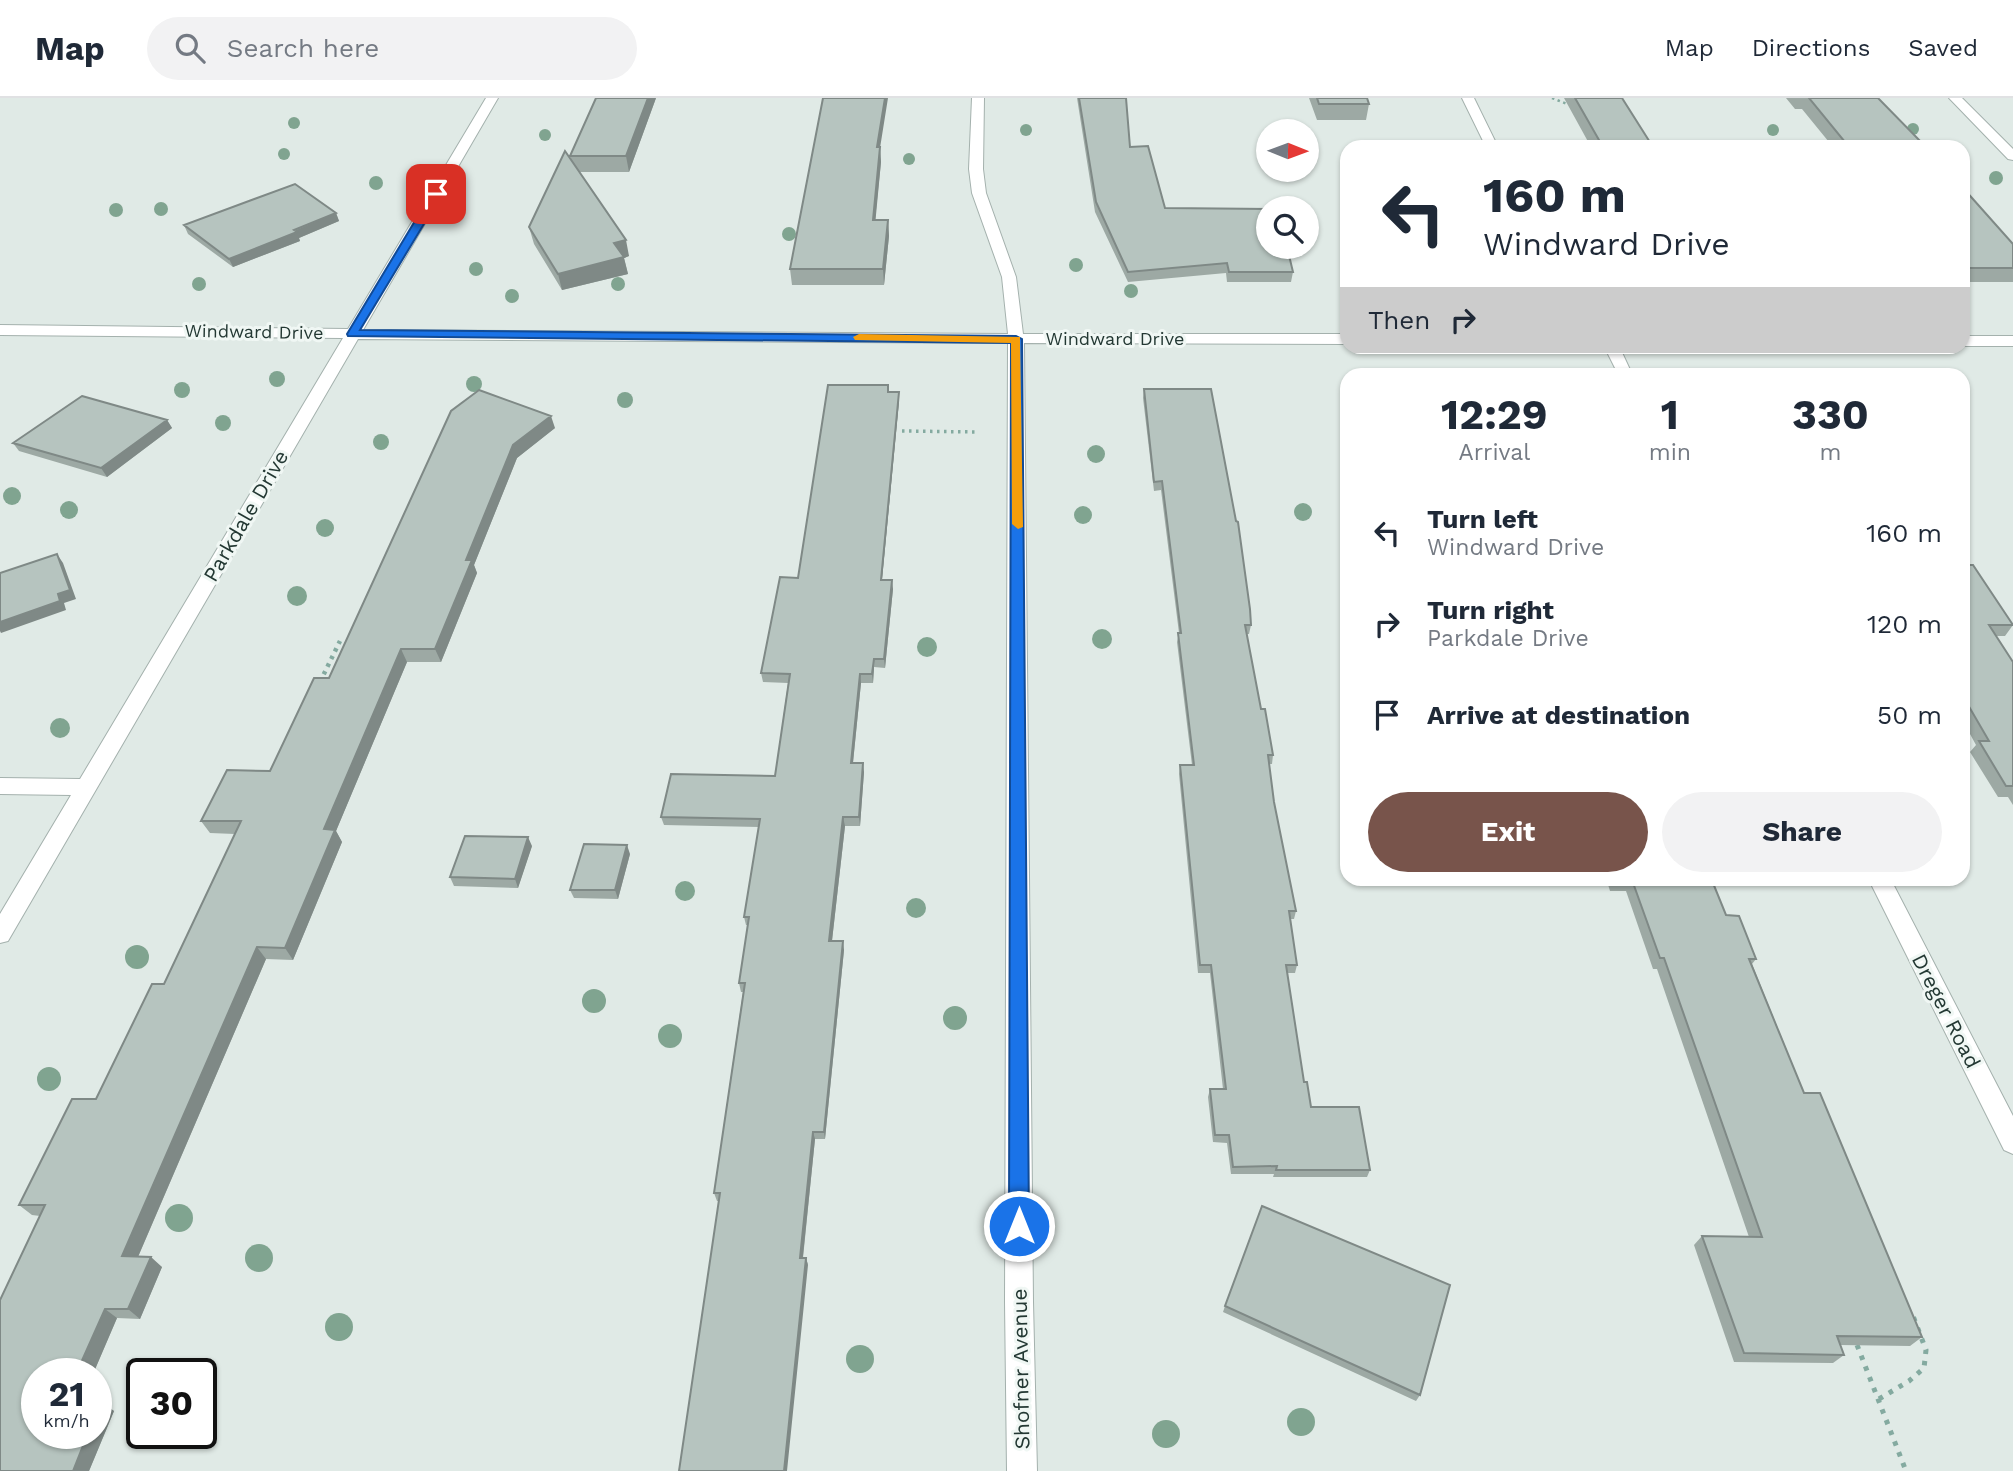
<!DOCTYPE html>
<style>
body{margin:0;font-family:"Work Sans",sans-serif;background:#f2f2f3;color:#1f2937;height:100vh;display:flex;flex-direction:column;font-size:26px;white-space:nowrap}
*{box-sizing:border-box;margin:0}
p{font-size:23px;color:#747a83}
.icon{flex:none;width:38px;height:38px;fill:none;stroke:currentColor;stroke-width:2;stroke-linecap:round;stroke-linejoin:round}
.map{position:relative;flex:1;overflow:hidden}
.panel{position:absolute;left:1340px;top:270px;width:630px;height:518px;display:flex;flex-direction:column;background:#fff;border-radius:21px;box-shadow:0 2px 5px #0004}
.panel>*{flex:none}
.guide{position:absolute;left:1340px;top:42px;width:630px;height:214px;border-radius:21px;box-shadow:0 2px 5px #0004;background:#fff;color:#1f2937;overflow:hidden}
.needle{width:46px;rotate:91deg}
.tools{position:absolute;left:1256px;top:21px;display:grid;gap:14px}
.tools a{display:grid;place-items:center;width:63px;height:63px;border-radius:50%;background:#fff;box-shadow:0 2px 5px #0004;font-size:35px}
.speed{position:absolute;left:21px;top:1260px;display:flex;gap:14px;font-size:35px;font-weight:700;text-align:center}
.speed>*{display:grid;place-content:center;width:91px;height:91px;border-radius:50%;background:#fff;box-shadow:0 2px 5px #0004;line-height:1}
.speed small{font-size:18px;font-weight:400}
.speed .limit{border:4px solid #111;border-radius:10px;background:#fff;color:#111}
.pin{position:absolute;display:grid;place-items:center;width:60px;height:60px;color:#fff;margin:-30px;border-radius:14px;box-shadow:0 4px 10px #0006}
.me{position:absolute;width:77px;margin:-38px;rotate:0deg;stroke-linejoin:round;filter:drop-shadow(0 0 5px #0008)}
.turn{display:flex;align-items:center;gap:24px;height:147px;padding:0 28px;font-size:32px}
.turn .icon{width:91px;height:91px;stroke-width:2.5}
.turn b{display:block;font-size:49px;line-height:60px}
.then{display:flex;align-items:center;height:66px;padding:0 28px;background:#0003;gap:14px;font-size:26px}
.eta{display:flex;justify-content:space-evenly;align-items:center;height:119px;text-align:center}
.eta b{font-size:42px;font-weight:700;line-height:49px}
.cta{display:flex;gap:14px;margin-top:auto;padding:14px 28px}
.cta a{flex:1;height:80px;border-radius:42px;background:#78544b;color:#fff;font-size:28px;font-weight:700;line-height:80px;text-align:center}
.cta a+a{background:#f2f2f3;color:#1f2937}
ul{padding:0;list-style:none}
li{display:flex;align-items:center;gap:21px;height:91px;padding:0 28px}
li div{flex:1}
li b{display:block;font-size:26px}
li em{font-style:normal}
header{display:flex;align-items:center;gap:42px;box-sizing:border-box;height:98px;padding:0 35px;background:#fff;border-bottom:2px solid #e0e1e3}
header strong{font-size:33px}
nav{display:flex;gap:38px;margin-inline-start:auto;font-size:24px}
.search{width:490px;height:63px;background:#f2f2f3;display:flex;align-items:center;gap:18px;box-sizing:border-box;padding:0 24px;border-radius:38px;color:#747a83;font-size:26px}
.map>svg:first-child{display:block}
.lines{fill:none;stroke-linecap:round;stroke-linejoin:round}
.minor-casing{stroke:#a4b1ad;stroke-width:2}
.path-far3{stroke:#84aaa0;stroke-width:2.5;stroke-dasharray:2.5 3.5;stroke-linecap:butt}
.path-far2{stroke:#84aaa0;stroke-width:3.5;stroke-dasharray:2.5 4.5;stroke-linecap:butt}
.path-far1{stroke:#84aaa0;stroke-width:4.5;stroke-dasharray:3.5 5;stroke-linecap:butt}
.path{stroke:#84aaa0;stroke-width:5;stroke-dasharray:4.5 7;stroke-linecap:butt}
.minor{fill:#fff;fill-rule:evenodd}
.tree{fill:#80a490}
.wall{fill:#9da9a4}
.shaded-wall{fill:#7f8986}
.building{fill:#b6c4bf;stroke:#7f8986;stroke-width:2}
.route{fill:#1a73e8;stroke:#114b97;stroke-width:2}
.slow{fill:#f59e0b}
.labels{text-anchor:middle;stroke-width:6;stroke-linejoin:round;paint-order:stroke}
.far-street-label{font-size:18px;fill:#233833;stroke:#f0f7f4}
.street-label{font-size:21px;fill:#233833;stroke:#f0f7f4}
</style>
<header>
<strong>Map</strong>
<div class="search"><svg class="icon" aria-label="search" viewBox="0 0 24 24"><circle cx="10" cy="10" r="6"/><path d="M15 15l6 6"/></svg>Search here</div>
<nav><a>Map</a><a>Directions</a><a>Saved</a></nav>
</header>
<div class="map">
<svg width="2013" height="1373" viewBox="0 0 2013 1373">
<rect width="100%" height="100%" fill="#e0eae6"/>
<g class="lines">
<defs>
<path id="minor" d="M486,0H498L363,232L1008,236L1002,179L972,95L969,71L972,0H984L983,71L986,95L1016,179L1023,236H1348V246L1024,245L1033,1204L1037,1373H1007L1005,1204L1008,245L358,241L8,843L0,845V816L71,697L0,696V680L80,681L343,240L0,237V227L348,231Z
M1462,0H1474L1498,49H1486Z
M1949,0H1962L2013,51V62L2008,61Z
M1964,238H2013V248H1964Z
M1604,248H1619L1632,276H1618Z
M1868,780H1890L2013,1018V1056L2004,1052Z"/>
</defs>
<!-- minor casing -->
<use href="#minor" class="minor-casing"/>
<!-- path-far3 -->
<path class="path-far3" d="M1552,0L1567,6"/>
<!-- path-far2 -->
<path class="path-far2" d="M902,333L979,334"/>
<!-- path-far1 -->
<path class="path-far1" d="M320,584L340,543"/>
<!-- path -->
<path class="path" d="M1857,1247L1906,1373
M1879,1301L1909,1283L1924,1270L1926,1252L1913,1218"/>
<!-- minor -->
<use href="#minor" class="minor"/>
</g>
<!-- trees -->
<g class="tree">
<circle cx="294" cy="25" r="6"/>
<circle cx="1913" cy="31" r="6"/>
<circle cx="1026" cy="32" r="6"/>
<circle cx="1773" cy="32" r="6"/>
<circle cx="545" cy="37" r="6"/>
<circle cx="284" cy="56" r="6"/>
<circle cx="909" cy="61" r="6"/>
<circle cx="1996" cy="80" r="7"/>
<circle cx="376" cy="85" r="7"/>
<circle cx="161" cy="111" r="7"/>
<circle cx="116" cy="112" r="7"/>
<circle cx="789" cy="136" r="7"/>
<circle cx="1076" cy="167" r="7"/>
<circle cx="476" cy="171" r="7"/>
<circle cx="199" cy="186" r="7"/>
<circle cx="618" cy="186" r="7"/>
<circle cx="1131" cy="193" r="7"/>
<circle cx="512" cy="198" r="7"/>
<circle cx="277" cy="281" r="8"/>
<circle cx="474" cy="286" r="8"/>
<circle cx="182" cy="292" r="8"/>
<circle cx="625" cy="302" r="8"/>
<circle cx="223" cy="325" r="8"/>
<circle cx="381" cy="344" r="8"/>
<circle cx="1096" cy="356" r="9"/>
<circle cx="12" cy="398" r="9"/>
<circle cx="69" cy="412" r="9"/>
<circle cx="1303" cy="414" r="9"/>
<circle cx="1083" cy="417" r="9"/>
<circle cx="325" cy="430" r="9"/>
<circle cx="297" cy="498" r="10"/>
<circle cx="1102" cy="541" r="10"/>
<circle cx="927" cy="549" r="10"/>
<circle cx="60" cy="630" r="10"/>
<circle cx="685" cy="793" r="10"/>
<circle cx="916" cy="810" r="10"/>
<circle cx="137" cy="859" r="12"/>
<circle cx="594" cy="903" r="12"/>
<circle cx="955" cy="920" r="12"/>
<circle cx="670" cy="938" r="12"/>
<circle cx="49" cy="981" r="12"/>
<circle cx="179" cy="1120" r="14"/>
<circle cx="259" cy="1160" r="14"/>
<circle cx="339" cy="1229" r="14"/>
<circle cx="860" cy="1261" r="14"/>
<circle cx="1301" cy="1324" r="14"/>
<circle cx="1166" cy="1336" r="14"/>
</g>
<!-- wall -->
<path class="wall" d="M656,0L629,74H579L629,158L624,160L628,176L562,192L534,146L529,129L571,63L570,58Z
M1077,0H1126L1130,49L1165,110L1293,174L1291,184H1227L1226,175L1128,184L1095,114Z
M1309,0H1367L1369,6L1366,22H1317Z
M1564,0H1622L1653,49H1591Z
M1786,0H1878L1926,49H1833L1802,11H1795Z
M880,50L881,64L875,122H888L889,138L884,187H792L790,171Z
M1964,91L2013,146V184H1964Z
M336,115L339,123L299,140L300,143L233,169L188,136L184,127Z
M1144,291L1251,527L1249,536H1247L1261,611L1273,657L1272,666H1269L1274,704L1296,813L1294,821H1290L1297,867L1295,875H1287L1304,984L1311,1009L1370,1072L1367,1079H1273L1274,1076H1231L1227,1045L1213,1044L1208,999L1210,991H1223L1210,875H1198L1179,676L1180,667H1192L1177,544L1179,535L1161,392L1154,393L1143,300Z
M888,294L899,303L882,482L893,491L885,570L874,569L873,585H861L853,665L864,674L860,728H845L832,843L844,852L825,1041H815L803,1160H806L808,1167L719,1103H717L714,1095L743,894H741L739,885L748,827H746L744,819L759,729L664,727L661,719L775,678L788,585L763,584L761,575L798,480Z
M451,313L555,330L517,360L474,467L477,475L441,564H407L336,733L342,744L293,862L266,861L138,1159L162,1169L140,1221L117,1220L93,1276H37V1335L101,1304L114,1313L89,1373H0L40,1118L32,1117L19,1107L96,1001L164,886L235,736L210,735L201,723L270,673L329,580Z
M167,322L172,330L107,379L19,353L13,345Z
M1964,467L2013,527L2005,538H1996L2013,564V707L2008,699H1998L1970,654L1976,647L1964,625Z
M532,748L518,790L454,788L450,779Z
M630,756L618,801L574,800L570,792Z
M1606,780H1711L1726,817L1756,861L1752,866L1804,995L1922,1239L1910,1248L1840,1247L1844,1257L1833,1265L1734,1264L1694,1147L1702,1138L1749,1139L1657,871H1653L1626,793H1610Z
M1225,1208L1420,1297L1416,1303L1223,1214Z"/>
<!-- shaded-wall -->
<path class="shaded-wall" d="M648,0H656L629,74L626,58Z
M885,0H888L880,50L881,64L874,138L873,122L877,49Z
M336,115L339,123L299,140L300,143L233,169L229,161Z
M888,122L889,138L884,187L883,171Z
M626,142L629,158L624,160L628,176L562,192L558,176L614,145Z
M899,294V303L881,491V482Z
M551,318L555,330L517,360L474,467L477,475L441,564L435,551L466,462L513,347Z
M167,322L172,330L107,379L101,370Z
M57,456L63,465L76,501L64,505L66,512L1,535L0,533V524Z
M892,482L893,491L885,570L884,561Z
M401,551L407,564L336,733L342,744L293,862L285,850L324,731Z
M874,561V569L873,585L872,576Z
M860,576L861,585L852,674L851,665Z
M863,665L864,674L860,728L859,719Z
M843,719L845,728L831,851L829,843Z
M528,739L532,748L518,790L515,781Z
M627,747L630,756L618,801L615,792Z
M843,843L844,852L825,1041L824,1034Z
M257,849L266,861L134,1168L122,1158Z
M813,1034L815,1041L802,1167L800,1160Z
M151,1159L162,1169L140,1221L128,1211Z
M806,1160L808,1167L787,1373H784Z
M105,1211L117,1220L93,1276H76Z
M101,1304L114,1313L89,1373H73L88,1335H96V1316Z"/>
<!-- building -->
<path class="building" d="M596,0H648L626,58H570Z
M823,0H885L877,49H880L873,122H888L883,171H790Z
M1079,0H1126L1130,49L1148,48L1165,110L1269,111V149H1287L1293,174H1229L1227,165L1128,174L1096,104Z
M1317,0H1367L1369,6H1319Z
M1575,0H1622L1653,49H1603Z
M1809,0H1878L1926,49H1849Z
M1402,44L1405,49H1356L1355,45Z
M565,53L626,142L614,145L624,159L558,176L529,129Z
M295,86L336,115L294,132L297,134L229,161L184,127Z
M1964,91L2013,146V170H1964Z
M828,287H888V294H899L881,482H892L884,561H874L872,576H860L851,665H863L859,719H843L829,843H843L824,1034H813L800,1160H806L784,1373H679L720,1095H714L745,885H739L749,819H744L760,721L661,719L671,676L775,678L790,576L761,575L780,479L798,480Z
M1144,291H1211L1236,423L1238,424L1250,511L1251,527H1245L1261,611H1265L1273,657H1268L1274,704L1296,813H1289L1297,867H1286L1304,984H1307L1311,1009H1359L1370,1072H1276L1277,1068L1233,1069L1229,1037H1215L1210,991H1226L1211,867H1200L1180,667H1194L1178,535H1181L1162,383L1154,384Z
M479,292L551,318L513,347L466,462H472L435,551H401L324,731L335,732L285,850L257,849L122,1158L151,1159L128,1211H105L76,1276H37V1335H88L73,1373H0V1202L45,1107H19L72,1001H96L152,886H164L241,723H201L227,672L270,673L314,580H329L451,313Z
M82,298L167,322L101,370L13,345Z
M57,456L70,492L58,496L60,503L0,524V475Z
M1964,467H1973L2013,527H1989L2013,564V688H2006L1979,643H1989L1964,600Z
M465,738L528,739L515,781L450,779Z
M584,746L627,747L615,792H570Z
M1616,780H1711L1726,817L1739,818L1756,861H1749L1804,995H1820L1922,1239L1837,1238L1844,1257L1744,1255L1702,1138L1762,1139L1664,860H1660L1632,782H1616Z
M1262,1108L1450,1187L1420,1297L1225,1208Z
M96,1304H101L96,1316Z"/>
<!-- route -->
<path class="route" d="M433,93L442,96L360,232L1016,238L1022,241L1029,1128L1026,1135L1019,1138L1012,1135L1009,1128L1011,245L348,238L347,236Z"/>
<!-- slow -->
<path class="slow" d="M859,236L1020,239L1023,429L1018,431L1012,426L1011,245L855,242L853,239Z"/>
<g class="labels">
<!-- far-street labels -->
<g class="far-street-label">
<text transform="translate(254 234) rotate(1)" y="6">Windward Drive</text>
<text x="1115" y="247">Windward Drive</text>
</g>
<!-- street labels -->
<g class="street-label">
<text transform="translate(246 418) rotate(-60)" y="7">Parkdale Drive</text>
<text transform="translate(1946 913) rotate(63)" y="7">Dreger Road</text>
<text transform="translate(1021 1271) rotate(-91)" y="7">Shofner Avenue</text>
</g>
</g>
</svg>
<div class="tools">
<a><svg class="needle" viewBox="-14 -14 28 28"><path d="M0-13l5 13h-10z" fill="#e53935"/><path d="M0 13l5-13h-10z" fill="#747a83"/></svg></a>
<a><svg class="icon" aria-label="search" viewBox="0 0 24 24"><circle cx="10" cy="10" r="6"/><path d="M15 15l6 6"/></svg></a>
</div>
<div class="speed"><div>21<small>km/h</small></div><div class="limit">30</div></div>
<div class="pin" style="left:436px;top:96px;background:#d93025"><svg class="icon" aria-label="arrive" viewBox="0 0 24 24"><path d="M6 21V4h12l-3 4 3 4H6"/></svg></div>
<svg class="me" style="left:1019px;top:1128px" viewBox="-20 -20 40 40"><circle r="17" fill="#1a73e8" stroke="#fff" stroke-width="3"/><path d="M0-11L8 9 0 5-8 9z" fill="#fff"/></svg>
<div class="guide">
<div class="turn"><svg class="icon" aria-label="left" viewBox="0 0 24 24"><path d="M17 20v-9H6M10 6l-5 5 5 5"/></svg><div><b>160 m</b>Windward Drive</div></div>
<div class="then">Then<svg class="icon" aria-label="right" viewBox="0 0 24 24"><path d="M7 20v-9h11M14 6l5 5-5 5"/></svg></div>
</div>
<section class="panel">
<div class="eta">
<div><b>12:29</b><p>Arrival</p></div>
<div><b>1</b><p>min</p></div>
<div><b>330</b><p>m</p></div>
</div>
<ul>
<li><svg class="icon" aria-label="left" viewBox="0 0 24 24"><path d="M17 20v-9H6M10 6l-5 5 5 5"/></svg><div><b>Turn left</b><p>Windward Drive</p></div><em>160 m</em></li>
<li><svg class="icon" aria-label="right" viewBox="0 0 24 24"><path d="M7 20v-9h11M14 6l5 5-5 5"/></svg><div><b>Turn right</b><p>Parkdale Drive</p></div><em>120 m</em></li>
<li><svg class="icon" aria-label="arrive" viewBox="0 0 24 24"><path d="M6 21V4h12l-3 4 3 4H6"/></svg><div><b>Arrive at destination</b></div><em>50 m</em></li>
</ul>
<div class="cta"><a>Exit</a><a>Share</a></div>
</section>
</div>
